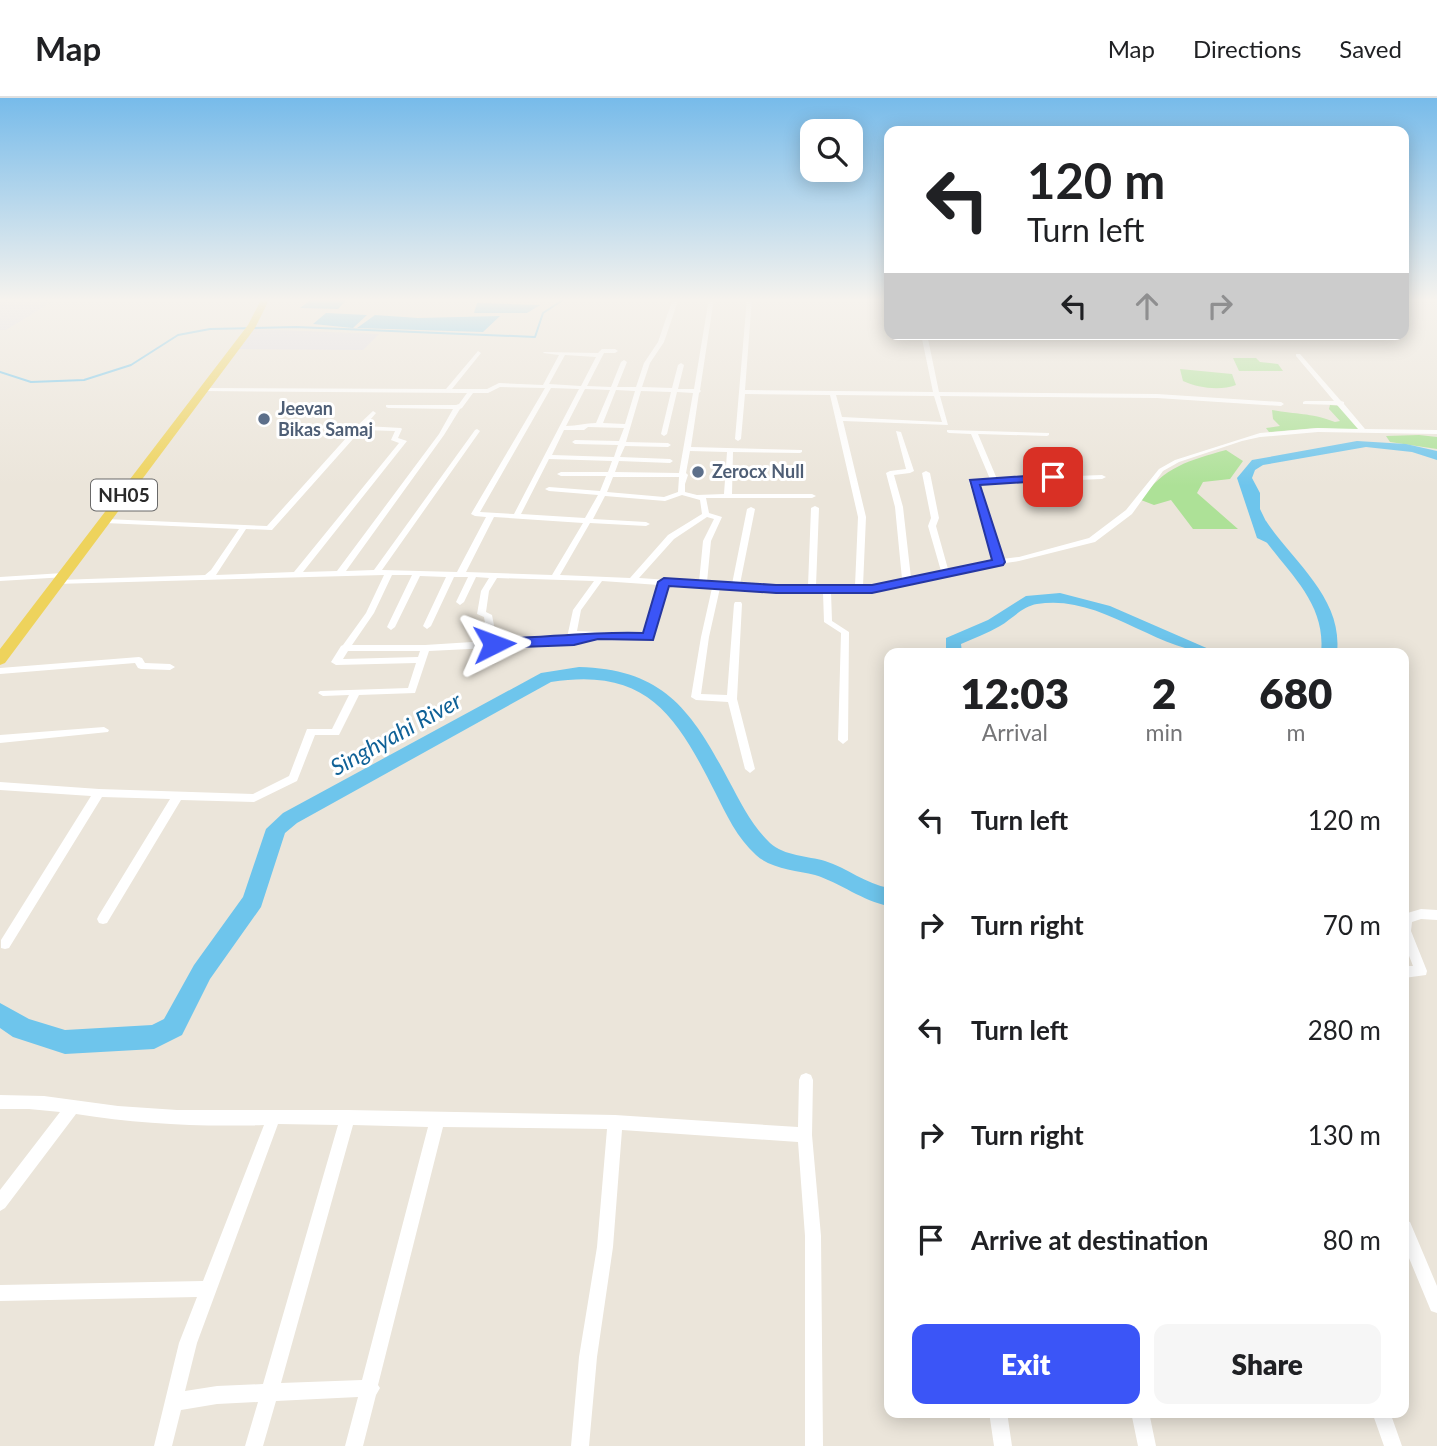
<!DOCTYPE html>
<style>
body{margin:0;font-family:Lato,sans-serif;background:#f6f6f6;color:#202124;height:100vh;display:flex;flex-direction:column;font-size:26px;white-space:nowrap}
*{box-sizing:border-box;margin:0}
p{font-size:23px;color:#757577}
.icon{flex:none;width:38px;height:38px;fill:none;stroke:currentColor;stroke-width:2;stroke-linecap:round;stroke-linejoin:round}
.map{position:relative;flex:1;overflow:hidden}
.sheet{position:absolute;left:884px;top:550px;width:525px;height:770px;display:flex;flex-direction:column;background:#fff;border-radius:14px;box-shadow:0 4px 18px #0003}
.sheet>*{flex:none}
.top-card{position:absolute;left:884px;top:28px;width:525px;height:214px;border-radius:14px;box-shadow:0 4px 18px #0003;background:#fff;color:#202124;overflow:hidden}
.controls{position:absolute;left:800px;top:21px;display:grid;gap:14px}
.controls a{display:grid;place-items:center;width:63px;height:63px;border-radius:14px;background:#fff;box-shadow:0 4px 18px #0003;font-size:35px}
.pin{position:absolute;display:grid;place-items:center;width:60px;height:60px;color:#fff;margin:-30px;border-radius:14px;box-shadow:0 4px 10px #0006}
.me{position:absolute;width:77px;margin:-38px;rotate:87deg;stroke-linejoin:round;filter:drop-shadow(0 0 5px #0008)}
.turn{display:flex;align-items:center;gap:24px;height:147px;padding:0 28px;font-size:32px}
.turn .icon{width:91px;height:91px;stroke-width:2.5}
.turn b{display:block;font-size:49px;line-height:60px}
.lanes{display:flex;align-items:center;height:66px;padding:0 28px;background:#0003;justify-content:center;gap:35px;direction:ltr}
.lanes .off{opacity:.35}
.eta{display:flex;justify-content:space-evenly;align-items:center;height:119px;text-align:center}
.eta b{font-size:42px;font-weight:800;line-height:49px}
.primary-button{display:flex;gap:14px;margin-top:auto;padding:14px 28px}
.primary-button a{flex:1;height:80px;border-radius:14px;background:#3b55f7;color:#fff;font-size:28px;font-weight:800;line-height:80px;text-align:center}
.primary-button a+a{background:#f6f6f6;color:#202124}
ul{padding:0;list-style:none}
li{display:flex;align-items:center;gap:21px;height:105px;padding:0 28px}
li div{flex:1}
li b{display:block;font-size:26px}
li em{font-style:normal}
header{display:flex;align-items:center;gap:42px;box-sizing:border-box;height:98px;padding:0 35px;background:#fff;border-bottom:2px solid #e0e0e0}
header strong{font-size:33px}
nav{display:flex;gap:38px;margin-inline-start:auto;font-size:24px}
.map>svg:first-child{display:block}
.industrial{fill:#dedbe3}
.green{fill:#ade197}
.water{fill:#6ec5ec}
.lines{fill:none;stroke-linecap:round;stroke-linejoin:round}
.stream{stroke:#6ec5ec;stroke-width:2}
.river{fill:#6ec5ec;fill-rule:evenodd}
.street{fill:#fff;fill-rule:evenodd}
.primary{fill:#eed35c;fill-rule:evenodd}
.route{fill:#3b55f7;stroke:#2637a1;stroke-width:2}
.service-dot{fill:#5c6f8a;stroke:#fff;stroke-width:2.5}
.labels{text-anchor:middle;stroke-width:6;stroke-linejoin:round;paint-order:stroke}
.far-service-label{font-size:18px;font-weight:bold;fill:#4e5e75;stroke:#fff;text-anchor:start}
.shield{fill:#fff;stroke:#696969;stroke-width:2}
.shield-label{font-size:19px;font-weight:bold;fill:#292929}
.water-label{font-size:23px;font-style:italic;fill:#0f6197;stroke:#fff}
</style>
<header>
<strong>Map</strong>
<nav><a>Map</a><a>Directions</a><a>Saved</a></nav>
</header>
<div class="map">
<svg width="1437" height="1348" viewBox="0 0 1437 1348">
<rect width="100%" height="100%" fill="#ebe5da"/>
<!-- industrial -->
<path class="industrial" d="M0,200H58L6,232H0Z
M254,231L379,236L363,252L238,251Z"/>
<!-- green -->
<path class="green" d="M1233,260H1256L1260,264L1278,266L1283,273H1239Z
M1180,271L1232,276L1236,287C1220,293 1198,290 1183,283Z
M1330,307L1341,308L1360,332L1316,330L1269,334L1266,330L1280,328L1273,321L1272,312C1298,317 1308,314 1335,324L1340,323L1329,311Z
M1419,337L1437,339V351L1390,344L1386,338Z
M1226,352L1243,363L1230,381L1203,384L1197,395L1238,431H1193L1171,402L1154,407L1141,402C1163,369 1190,362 1226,352Z"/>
<!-- water -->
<path class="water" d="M313,200H348L338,211L300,210Z
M477,205L540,207L527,215H474Z
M326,215L367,217L353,230L313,226Z
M375,217L418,220L500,218L483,234L357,230Z
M1357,343L1406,346L1437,353V362L1412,354L1366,349L1263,367L1255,372L1252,380L1260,395V411L1275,442L1272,447L1257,440L1237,380L1252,362Z"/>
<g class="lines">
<!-- stream -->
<path class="stream" d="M0,274L31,284L84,282L131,267L178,237L210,231L296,229L535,239L543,215L566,200"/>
<!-- river -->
<path class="river" d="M1261,422L1266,423C1294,465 1343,500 1337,555H1321C1327,500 1280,469 1254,426Z
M1060,495L1110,508L1218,555C1156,555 1102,495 1037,506C1023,508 1012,521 1000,528C988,535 974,540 961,546L962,555H946V540L988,522L1026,498Z
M579,569C664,571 692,613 729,683C741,705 752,728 770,745C784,758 808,758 825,763C847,770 866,786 889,790V808C862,803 841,785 815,777C796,772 771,771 756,757C737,740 726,716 715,694C676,617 647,569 551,584L297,725L285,735L261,809L210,881L182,937L154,951L65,956L13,939L0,930V905L29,921L65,932L152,927L164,921L194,867L243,799L266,731L283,715L541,575Z"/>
<!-- street -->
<path class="street" d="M673,200H679L664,244L650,265L642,289L672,290L678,267L681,265L684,267L678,291H694L709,200H714L700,292L701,293L699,295L691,349L802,352V354L800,355L733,354L732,396H812L816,398L812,400H706L709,415L722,419L711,443L707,484L732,486L747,411L751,409L755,411L740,486L808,488L811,410L815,408L819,410L816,488H855L858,419L830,297L745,296L741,341L738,343L735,341L747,200H752L745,292L933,294L921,236H927L939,294L1157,296L1281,304L1284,306L1281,308L1157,300L940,298L948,327L843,323L866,419L863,488H872L902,481L895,409L886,375L890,373L906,371L896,333L901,334L914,373L910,375L894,377L903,409L911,480L941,473L928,428L931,420L922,375L926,373L930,375L939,420L936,428L948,471L994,462L969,384L973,382L990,381L971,336L949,335L947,334V332L1049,335V337L1047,338L978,336L997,381L1102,377L1106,379L1102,381L977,386L1002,461L1019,459L1089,440L1126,412L1159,371L1175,362L1260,335L1318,330L1358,331L1337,307L1303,306V304L1305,303H1334L1296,258V256H1300L1341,303L1344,304V306L1365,331L1437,332V336L1318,334L1260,339L1242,343L1179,364L1163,373L1132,416L1095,444L1019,463L971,470L911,484L907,487L904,486L872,494H831L832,523L849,534L848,642L843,646L838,642L841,535L824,524L823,494H776L720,490L709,539L701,596L727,597L734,506L735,504H741L742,506L737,601L755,671L750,675L745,671L728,604L696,602L691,599L701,539L712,490L667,487L652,539L648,542L598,540L574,546L429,553L415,595L359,597L339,637H315L297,683L254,704L181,702L107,825L103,826L99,825L97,821L99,817L170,701L102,699L9,850L5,851L1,850V842L91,698L0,692V684L99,691L253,696L289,678L307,631H332L349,597L323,598L318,595L320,593L408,590L416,565L336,567L331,564L341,548L343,547L366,515L384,477L55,486L54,484L58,482L205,477L211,472L239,431L105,425L101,423L105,421L267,428L356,329L373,313L376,315L365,328L401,330L402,331L398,340L407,343L303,474L337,473L439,336L453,311L388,310L386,309V307H456L459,306L467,295L203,293L201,292V290L446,291L478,253L481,255L452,291H487L499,285L543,287L559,257L543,255L544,254L598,255L602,251H615L618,253L615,255H604L587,288L611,289L621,264L624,262L627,264L617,289H636L644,265L658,244ZM565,257L596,259L581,288L549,286ZM500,289L545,290L471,416L475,418L486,419L457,474L382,472L480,333L477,331L475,332L374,472L346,473L444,337L460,311L462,310L473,295H488ZM551,290L579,291L514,416L480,414ZM585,291L610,292L596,325C585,325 578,328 566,328ZM616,292L635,293L625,326L603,325ZM641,293L671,294L661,336L664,338L667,336L677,294L693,295L679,375L615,374L619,363L670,365L673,363L670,361L620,359L625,348L668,349L671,347L668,345L626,344ZM836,297L934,298L942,324L842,319ZM588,329L624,330L619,343L575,342L572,344L575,346L618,347L614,359L552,357L564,332H584ZM361,332L395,333L391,342L399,345L294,474L216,477L246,431L272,432ZM690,353L727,354L724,396L697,397L685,394V386L688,377L686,375ZM549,361L612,363L608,374H561L557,376L561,378H606L600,393L549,389L545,391L549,393L598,397L585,420L521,416ZM613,379H679L678,394L664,399L607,394ZM682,397L700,402L702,416L668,437L630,480L560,477L590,425L646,428L650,426L646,424L593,421L605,398L665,403ZM494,419L583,425L552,477L466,474ZM707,419L714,421L703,443L699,484L639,480L674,441ZM392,477H412L387,529L391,532L395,529L420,478L446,479L423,528L427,531L431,528L454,479H468L456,504L460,507L464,504L476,479L489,480L481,493L477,516L484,519L488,543L425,547H352L374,515ZM497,480L594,483L573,512L568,535L569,537L581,538L574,540L497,543L492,517L486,514L489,493ZM602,483L659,487L644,536L577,533L581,512ZM348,553H420L418,559L343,561Z
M63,475L67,477L66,479L0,483V479Z
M139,559L142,560L145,565L170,566L175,569L170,572L141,571L138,570L135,565L0,576V570Z
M104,629L109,632L108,634L0,645V637Z
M1421,811L1437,812V822L1421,821L1412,824L1411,833L1427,873L1426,877L1404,880V868H1413L1404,845V816Z
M806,975L811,977L813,982L812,1037L821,1138L823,1348H805V1138L798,1044L622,1032L613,1149L597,1259L589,1348H571L579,1259L597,1149L607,1031L443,1029L378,1287L380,1290L376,1297L363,1348H345L358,1299L276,1303L263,1348H245L258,1304L217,1306L181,1312L172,1348H154L179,1245L197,1199L0,1203V1187L203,1183L264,1027C201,1029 138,1026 76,1016L5,1110L0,1113V1092L60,1014L29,1011H0V997L44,998L118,1008L177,1012H348L615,1017L798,1029L799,982L801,977ZM278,1026L338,1027L263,1286L217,1288L185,1293L197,1245ZM353,1027L428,1029L362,1282L281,1285Z
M1404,1122L1410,1124L1437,1188V1215L1431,1213L1404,1148Z
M989,1314H1007L1012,1348H994Z
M1131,1314H1149L1156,1348H1138Z
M1372,1314H1390L1402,1348H1384Z"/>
<!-- primary -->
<path class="primary" d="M262,200H270L255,230L5,565L0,567V551L248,227Z"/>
</g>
<!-- sky -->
<linearGradient id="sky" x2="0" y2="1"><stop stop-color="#77bbea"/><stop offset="0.52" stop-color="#f6f3ee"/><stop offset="1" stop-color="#f6f3ee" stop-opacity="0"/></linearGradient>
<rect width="1437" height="388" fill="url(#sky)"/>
<!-- route -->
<path class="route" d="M1053,376L1058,379L1056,382L980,387L1005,464L1003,467L872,495H776L669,488L653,542L598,541L574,547L494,550L487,546L494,541C544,540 593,533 643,535L658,484L664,480L776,487H872L992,462L970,382Z"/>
<!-- markers -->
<g class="service-dot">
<circle cx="264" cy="321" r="7"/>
<circle cx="698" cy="374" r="7"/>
</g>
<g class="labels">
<!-- far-service labels -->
<g class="far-service-label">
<text x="278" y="317">Jeevan<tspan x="278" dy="21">Bikas Samaj</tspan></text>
<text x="712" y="380">Zerocx Null</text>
</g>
<!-- shield labels -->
<rect class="shield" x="91" y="381.5" width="66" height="31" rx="5"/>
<g class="shield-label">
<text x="124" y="404">NH05</text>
</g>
<!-- water labels -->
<g class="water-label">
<text transform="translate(396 636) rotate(-29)" y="8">Singhyahi River</text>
</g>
</g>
</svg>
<div class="controls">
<a><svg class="icon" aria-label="search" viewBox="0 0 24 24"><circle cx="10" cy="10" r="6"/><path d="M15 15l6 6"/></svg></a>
</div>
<div class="pin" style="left:1053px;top:379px;background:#d93025"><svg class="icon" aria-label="arrive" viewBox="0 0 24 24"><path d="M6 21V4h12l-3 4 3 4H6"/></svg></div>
<svg class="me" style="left:494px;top:546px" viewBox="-20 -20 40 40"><path d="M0-17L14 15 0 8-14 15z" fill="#3b55f7" stroke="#fff" stroke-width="4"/></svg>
<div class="top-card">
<div class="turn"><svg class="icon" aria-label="left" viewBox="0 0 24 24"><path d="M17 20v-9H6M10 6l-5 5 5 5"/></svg><div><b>120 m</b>Turn left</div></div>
<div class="lanes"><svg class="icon" aria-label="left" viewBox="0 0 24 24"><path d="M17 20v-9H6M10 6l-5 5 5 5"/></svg><svg class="icon off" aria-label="ahead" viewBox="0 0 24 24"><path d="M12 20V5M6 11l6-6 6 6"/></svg><svg class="icon off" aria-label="right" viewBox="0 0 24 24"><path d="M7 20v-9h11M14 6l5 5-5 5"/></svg></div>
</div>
<section class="sheet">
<div class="eta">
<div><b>12:03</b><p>Arrival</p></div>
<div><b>2</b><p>min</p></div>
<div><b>680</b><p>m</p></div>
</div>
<ul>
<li><svg class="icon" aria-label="left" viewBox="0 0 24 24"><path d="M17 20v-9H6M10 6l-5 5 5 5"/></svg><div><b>Turn left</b></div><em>120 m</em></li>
<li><svg class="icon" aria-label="right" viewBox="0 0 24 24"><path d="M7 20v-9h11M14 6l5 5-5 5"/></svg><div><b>Turn right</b></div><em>70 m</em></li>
<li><svg class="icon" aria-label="left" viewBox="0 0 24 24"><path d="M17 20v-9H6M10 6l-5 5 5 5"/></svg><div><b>Turn left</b></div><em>280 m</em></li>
<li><svg class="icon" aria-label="right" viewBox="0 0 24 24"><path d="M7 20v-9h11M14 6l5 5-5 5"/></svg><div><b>Turn right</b></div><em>130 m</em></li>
<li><svg class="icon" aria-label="arrive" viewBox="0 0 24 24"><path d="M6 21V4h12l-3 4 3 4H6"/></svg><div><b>Arrive at destination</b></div><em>80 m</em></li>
</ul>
<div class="primary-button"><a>Exit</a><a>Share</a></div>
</section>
</div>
